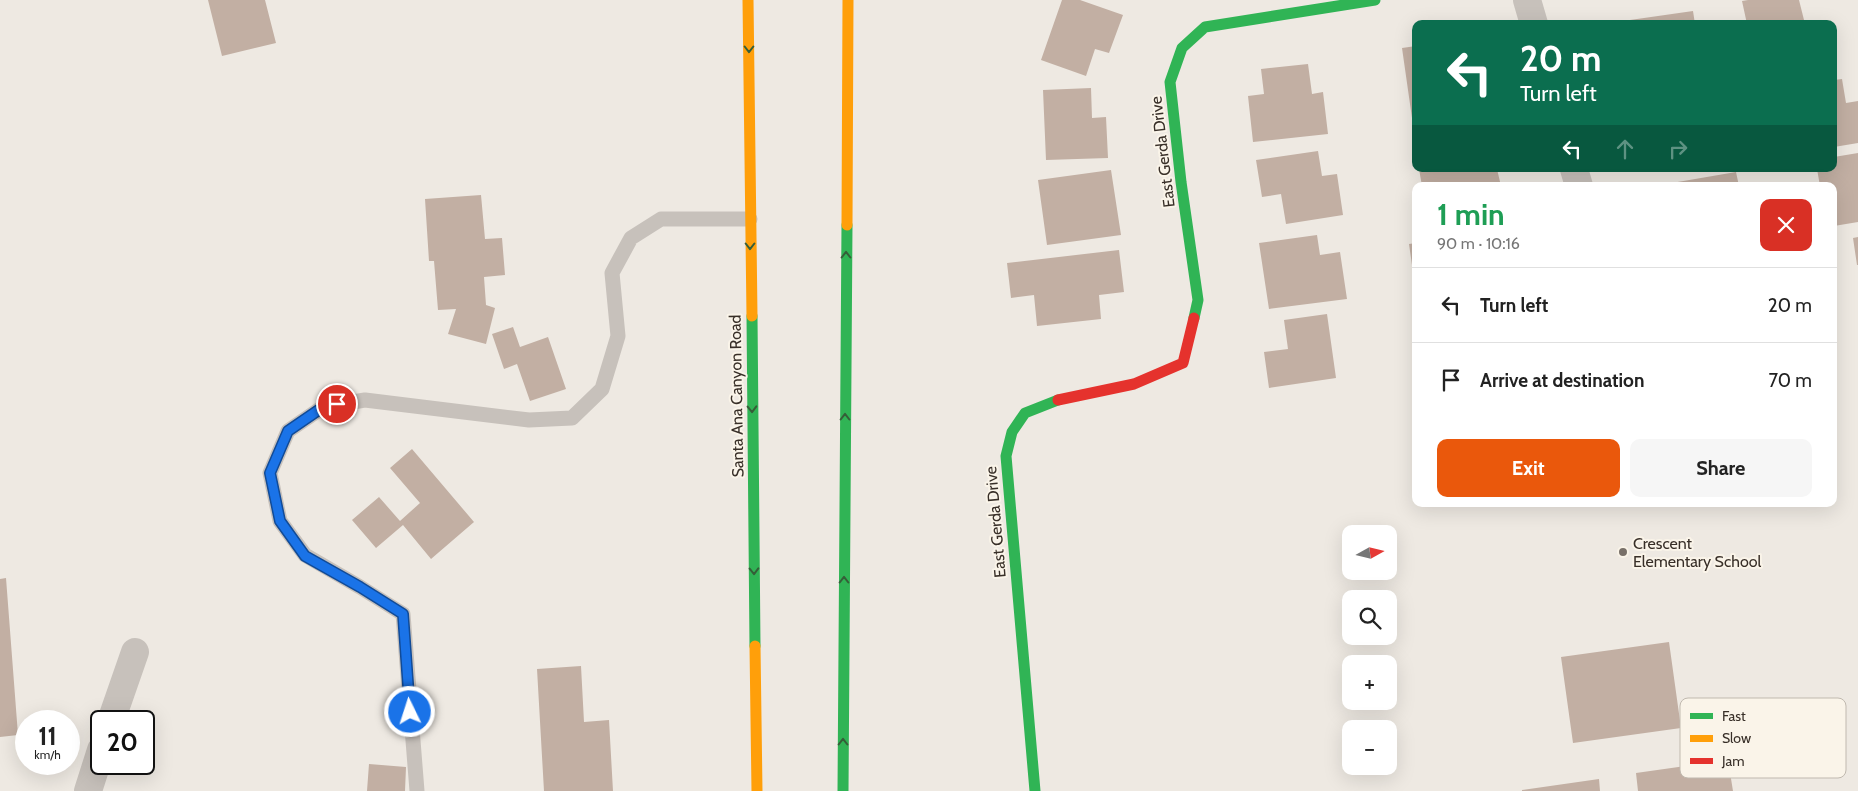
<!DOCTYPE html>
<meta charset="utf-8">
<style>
body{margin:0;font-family:Cabin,sans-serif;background:#f6f6f6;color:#222;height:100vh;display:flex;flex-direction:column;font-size:19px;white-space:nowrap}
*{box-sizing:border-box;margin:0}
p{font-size:16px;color:#767676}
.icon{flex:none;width:28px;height:28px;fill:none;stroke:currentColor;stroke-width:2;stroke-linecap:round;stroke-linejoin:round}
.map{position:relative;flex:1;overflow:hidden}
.sheet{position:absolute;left:1412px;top:182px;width:425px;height:325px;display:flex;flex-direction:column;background:#fff;border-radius:10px;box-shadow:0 5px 20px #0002}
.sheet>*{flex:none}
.banner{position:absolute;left:1412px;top:20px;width:425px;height:152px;border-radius:10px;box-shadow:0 5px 20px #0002;background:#0b6e4f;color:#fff;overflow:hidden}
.needle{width:32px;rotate:82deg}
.fabs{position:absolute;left:1342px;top:525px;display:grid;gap:10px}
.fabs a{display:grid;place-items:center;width:55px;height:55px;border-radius:10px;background:#fff;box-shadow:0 5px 20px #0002;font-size:25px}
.speed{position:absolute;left:15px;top:710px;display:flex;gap:10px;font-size:25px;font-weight:700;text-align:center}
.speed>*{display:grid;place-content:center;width:65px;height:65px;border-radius:50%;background:#fff;box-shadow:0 5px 20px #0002;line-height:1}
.speed small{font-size:12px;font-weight:400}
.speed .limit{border:2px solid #111;border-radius:8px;background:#fff;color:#111}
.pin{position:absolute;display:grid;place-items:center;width:42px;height:42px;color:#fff;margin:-21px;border:2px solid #fff;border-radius:50%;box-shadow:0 1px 5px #0007}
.me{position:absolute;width:55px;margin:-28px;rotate:356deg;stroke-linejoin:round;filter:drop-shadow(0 0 4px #0008)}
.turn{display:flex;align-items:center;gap:18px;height:105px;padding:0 25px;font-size:22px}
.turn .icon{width:65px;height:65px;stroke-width:2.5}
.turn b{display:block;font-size:35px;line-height:42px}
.lanes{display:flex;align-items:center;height:48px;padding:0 25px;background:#0003;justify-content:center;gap:25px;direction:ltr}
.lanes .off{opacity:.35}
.round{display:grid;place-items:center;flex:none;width:52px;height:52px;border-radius:10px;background:#f6f6f6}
.headline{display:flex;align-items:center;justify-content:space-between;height:85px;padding:0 25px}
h1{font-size:30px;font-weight:700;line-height:38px;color:#1e9e55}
.primary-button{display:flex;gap:10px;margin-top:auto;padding:10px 25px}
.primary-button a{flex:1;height:58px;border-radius:10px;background:#ea580c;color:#fff;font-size:20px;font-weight:700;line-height:58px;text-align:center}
.primary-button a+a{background:#f6f6f6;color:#222}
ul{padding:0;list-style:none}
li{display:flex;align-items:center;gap:15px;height:75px;padding:0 25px;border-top:1px solid #e0e0e0}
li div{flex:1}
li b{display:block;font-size:19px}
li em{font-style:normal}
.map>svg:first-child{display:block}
.building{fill:#c2afa3}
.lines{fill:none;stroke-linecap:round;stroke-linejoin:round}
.lane{stroke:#c7c1bb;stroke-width:15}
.street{stroke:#c7c1bb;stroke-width:28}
.fast{stroke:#30b455;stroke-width:11}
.slow{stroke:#ff9f0a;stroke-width:11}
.jam{stroke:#e5322d;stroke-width:11}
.oneway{stroke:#355e38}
.route-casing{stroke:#114b97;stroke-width:12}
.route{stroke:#1a73e8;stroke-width:9}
.poi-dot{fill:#787069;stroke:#faf4e9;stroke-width:2}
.labels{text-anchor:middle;stroke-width:4;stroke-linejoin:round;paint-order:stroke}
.street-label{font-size:16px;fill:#382f28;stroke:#faf4e9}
.poi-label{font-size:16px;fill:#382f28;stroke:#faf4e9;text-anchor:start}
.key{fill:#faf4e9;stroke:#c0b9af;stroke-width:1}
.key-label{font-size:14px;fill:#382f28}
</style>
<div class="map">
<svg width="1858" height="791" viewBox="0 0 1858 791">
<rect width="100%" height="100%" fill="#eee9e2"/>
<!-- building -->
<path class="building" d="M208,0H265L276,43L222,56Z
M1062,0H1080L1123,15L1109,53L1095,49L1086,76L1041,60Z
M1748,0H1799L1805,24H1747L1742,1Z
M1693,11L1695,24H1609V23Z
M1416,46V117L1412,118L1402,48Z
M1308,64L1312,94L1323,92L1328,134L1253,142L1248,96L1264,94L1261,69Z
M1842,79L1846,103L1858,101V143L1834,147V80Z
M1091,88L1092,118L1106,117L1108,158L1046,160L1043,90Z
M1318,151L1322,176L1337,174L1343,215L1286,224L1281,194L1262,197L1256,160Z
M1858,153V222L1834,226V186H1820L1817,169H1834V157Z
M1419,169H1497L1501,186H1422Z
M1111,170L1121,235L1047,245L1038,180Z
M1736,172L1739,186H1660V185Z
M481,195L485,239L502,238L505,275L484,277L486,305L495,308L486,344L448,334L456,309L438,310L434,261H429L425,199Z
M1317,235L1320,255L1340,252L1347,299L1269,309L1259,243Z
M1858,237V265H1857L1853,238Z
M1416,243V286H1415L1409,244Z
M1119,250L1124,292L1099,295L1101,319L1037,326L1034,295L1011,298L1007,263Z
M1327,314L1336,378L1269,388L1264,352L1288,349L1284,320Z
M513,327L520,347L548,337L566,389L530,401L517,364L504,369L492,334Z
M412,449L474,522L431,559L403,525L376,548L352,520L379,497L400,521L420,503L390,468Z
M6,578L18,735L0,737V579Z
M1669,642L1681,728L1573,743L1561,657Z
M581,666L584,722L609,720L613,791H544L537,669Z
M1728,760L1733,791H1638L1636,773Z
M369,764L406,767L405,791H367Z
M1599,779L1600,791H1522V790Z"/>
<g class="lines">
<!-- lane -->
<path class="lane" d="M417,791L403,614L360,587L305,555L280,521L270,473L288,431L323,407L365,400L529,420L572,418L602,389L618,336L612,273L631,238L661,219H750"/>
<!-- street -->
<path class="street" d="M1527,0L1534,24
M1574,169L1579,186
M111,721L135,652
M88,791L101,750"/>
<!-- fast -->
<path class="fast" d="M752,316L755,646
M1194,318L1198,300L1181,182L1170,82L1182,48L1205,27L1375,0
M843,791L847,225
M1035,791L1006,456L1012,432L1025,413L1058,400"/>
<!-- slow -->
<path class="slow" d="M748,0L752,316
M847,225L848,0
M755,646L757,791"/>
<!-- jam -->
<path class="jam" d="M1058,400L1134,384L1183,363L1194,318"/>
</g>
<!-- one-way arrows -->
<defs><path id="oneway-chevron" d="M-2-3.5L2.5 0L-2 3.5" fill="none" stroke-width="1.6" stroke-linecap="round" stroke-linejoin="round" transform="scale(1.25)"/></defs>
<g class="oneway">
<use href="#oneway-chevron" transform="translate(749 49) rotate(90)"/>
<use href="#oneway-chevron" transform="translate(750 246) rotate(90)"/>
<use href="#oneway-chevron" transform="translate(846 255) rotate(-90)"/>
<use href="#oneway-chevron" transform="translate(752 409) rotate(89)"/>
<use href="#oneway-chevron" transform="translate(845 417) rotate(-90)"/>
<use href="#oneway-chevron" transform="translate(754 571) rotate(89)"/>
<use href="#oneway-chevron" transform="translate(844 580) rotate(-90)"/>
<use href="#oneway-chevron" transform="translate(843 742) rotate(-90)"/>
</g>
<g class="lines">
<defs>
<path id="route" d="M337,404L323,407L288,431L270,473L280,521L305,556L360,587L403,614L410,712"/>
</defs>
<!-- route casing -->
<use href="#route" class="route-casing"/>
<!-- route -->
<use href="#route" class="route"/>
</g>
<!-- markers -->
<circle class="poi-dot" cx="1623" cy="552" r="5"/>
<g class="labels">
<!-- street labels -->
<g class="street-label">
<text transform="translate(1162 152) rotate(-97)" y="6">East Gerda Drive</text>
<text transform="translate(736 396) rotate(-91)" y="6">Santa Ana Canyon Road</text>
<text transform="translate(995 522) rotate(-95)" y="6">East Gerda Drive</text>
</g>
<!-- poi labels -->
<g class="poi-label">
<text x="1633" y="549">Crescent<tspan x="1633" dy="18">Elementary School</tspan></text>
</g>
</g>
<!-- legend -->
<rect x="1680" y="698" width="166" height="80" rx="8" class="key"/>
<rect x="1690" y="713" width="23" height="6" fill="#30b455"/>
<rect x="1690" y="735" width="23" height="7" fill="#ff9f0a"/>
<rect x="1690" y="758" width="23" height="6" fill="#e5322d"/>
<g class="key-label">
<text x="1722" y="721">Fast</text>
<text x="1722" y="743">Slow</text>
<text x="1722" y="766">Jam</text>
</g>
</svg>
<div class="fabs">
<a><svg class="needle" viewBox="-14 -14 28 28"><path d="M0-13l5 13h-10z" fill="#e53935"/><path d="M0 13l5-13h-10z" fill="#767676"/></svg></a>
<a><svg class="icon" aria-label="search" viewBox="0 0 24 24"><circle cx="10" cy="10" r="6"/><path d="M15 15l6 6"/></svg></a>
<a>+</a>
<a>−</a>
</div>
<div class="speed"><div>11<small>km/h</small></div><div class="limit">20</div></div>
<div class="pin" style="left:337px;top:404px;background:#d93025"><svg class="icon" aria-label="arrive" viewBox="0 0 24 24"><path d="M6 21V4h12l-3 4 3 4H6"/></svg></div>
<svg class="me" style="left:410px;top:712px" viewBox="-20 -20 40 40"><circle r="17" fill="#1a73e8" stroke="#fff" stroke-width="3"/><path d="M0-11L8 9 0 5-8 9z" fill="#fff"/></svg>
<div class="banner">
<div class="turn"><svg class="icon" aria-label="left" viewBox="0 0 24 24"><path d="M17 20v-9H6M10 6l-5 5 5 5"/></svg><div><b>20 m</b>Turn left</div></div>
<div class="lanes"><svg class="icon" aria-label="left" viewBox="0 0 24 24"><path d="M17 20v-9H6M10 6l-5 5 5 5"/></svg><svg class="icon off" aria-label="ahead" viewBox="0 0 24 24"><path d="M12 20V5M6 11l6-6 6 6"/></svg><svg class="icon off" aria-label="right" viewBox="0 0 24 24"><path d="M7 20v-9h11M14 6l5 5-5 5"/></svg></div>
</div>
<section class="sheet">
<div class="headline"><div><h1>1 min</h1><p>90 m · 10:16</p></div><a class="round" style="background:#d93025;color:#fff"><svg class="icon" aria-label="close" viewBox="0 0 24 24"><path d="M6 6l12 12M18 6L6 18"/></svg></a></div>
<ul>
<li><svg class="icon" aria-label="left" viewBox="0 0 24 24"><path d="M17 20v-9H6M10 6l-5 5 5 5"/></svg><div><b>Turn left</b></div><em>20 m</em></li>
<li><svg class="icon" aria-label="arrive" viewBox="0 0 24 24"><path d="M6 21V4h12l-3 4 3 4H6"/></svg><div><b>Arrive at destination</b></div><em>70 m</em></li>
</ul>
<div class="primary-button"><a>Exit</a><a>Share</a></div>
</section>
</div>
